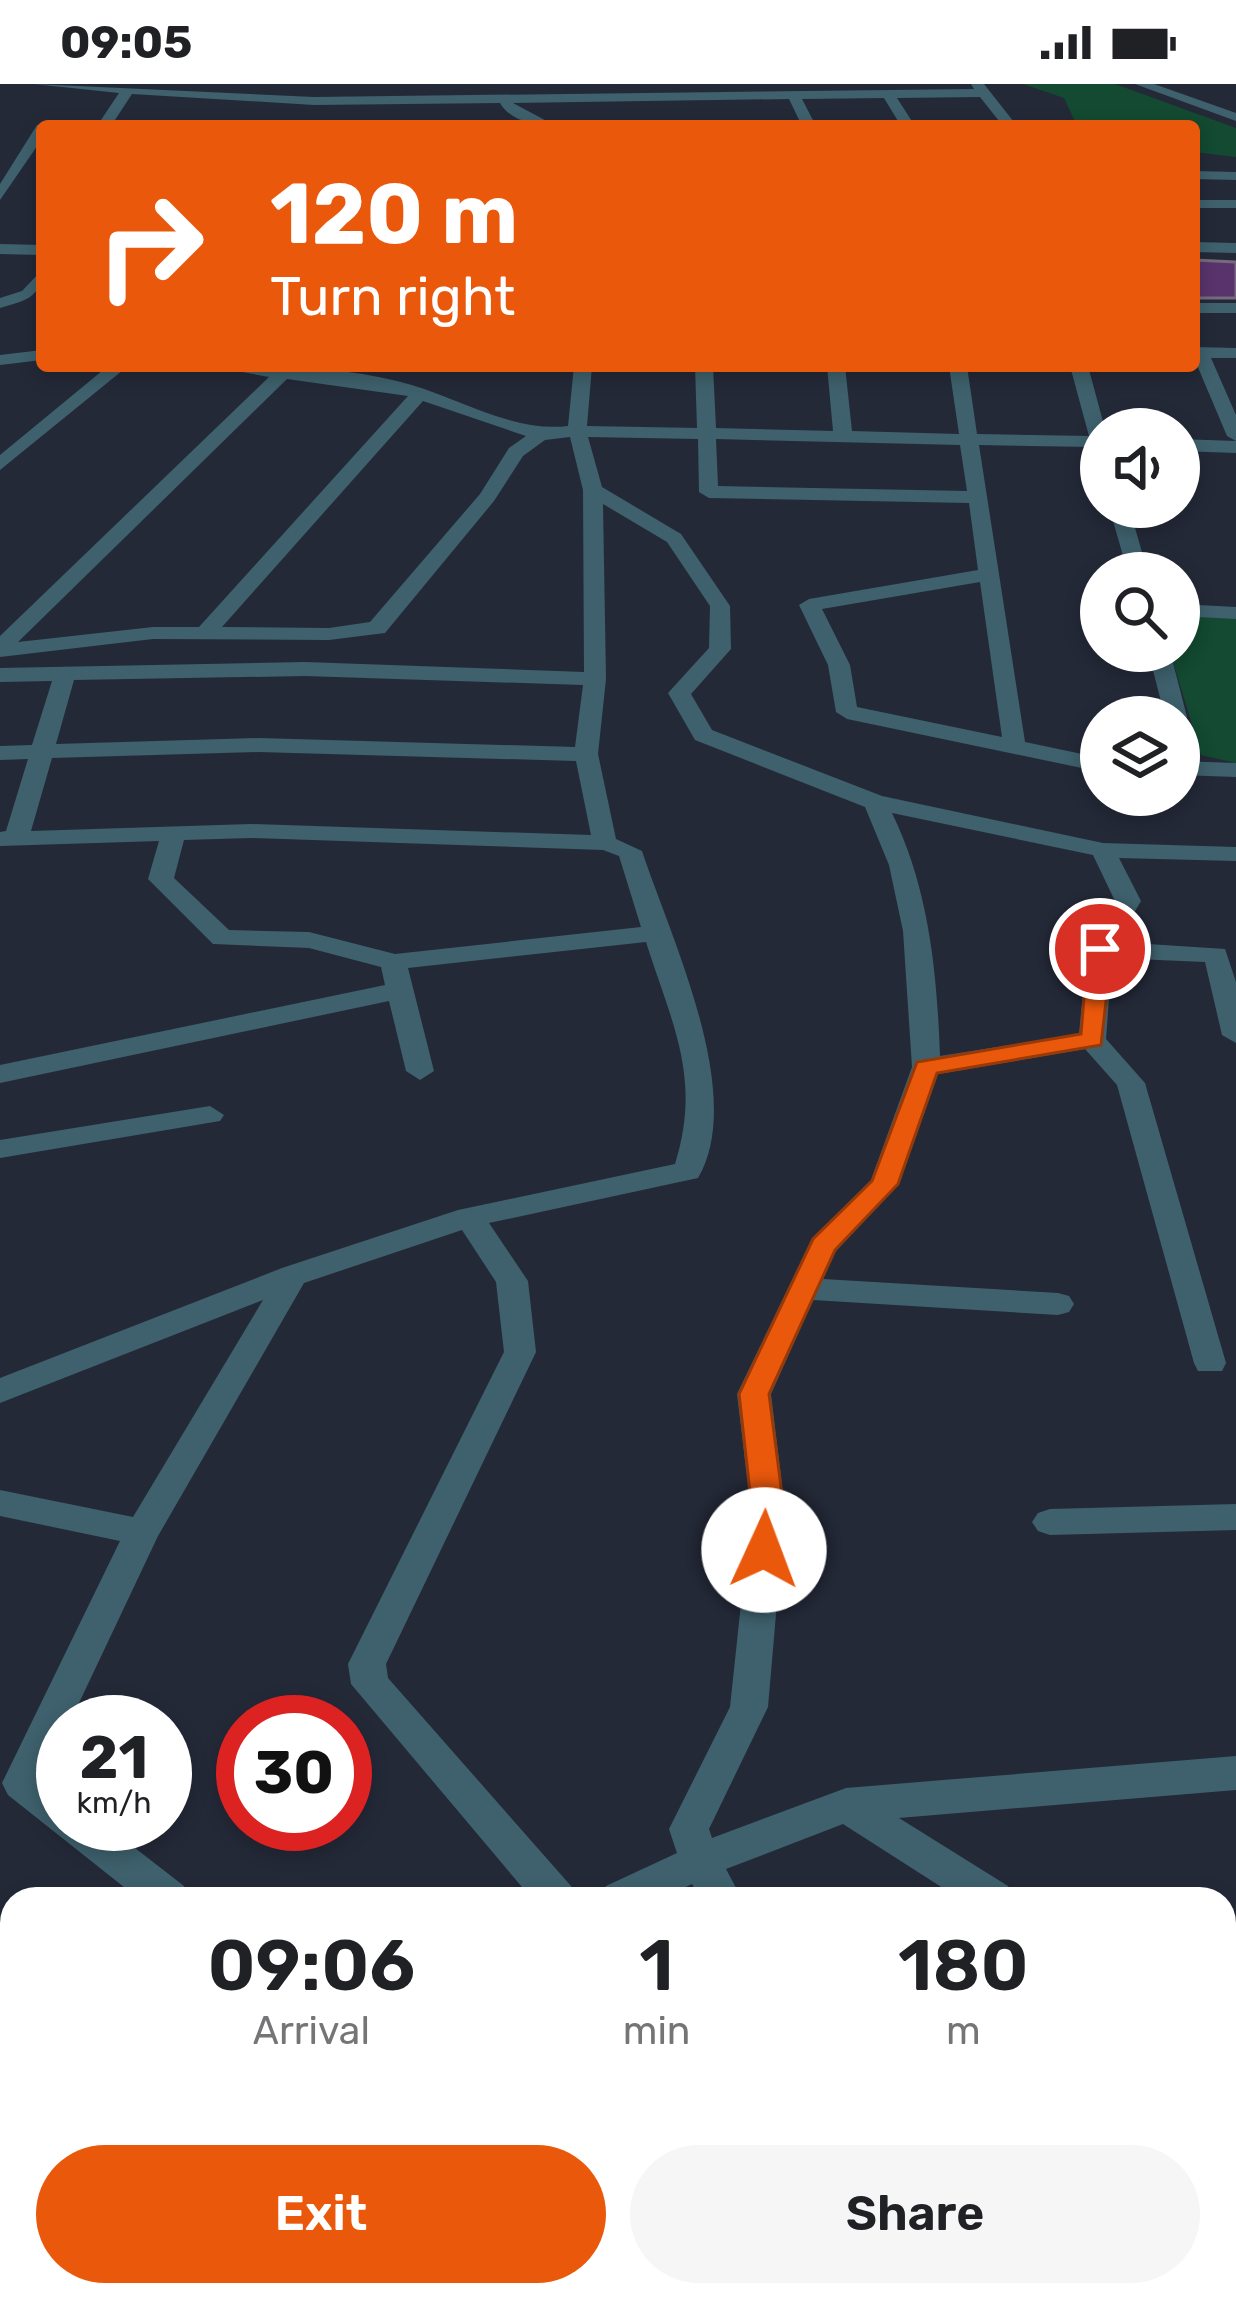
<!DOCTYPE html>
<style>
body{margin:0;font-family:Rubik,sans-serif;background:#f6f6f6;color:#202124;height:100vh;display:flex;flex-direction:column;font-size:45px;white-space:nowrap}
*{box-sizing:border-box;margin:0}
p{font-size:39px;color:#757577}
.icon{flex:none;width:66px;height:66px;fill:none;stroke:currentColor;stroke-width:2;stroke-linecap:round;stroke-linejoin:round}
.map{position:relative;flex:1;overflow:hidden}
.panel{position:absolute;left:0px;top:1803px;width:1236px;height:420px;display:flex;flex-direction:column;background:#fff;border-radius:36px 36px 0 0;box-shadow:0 6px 18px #0003}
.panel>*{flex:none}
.top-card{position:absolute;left:36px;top:36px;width:1164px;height:252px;border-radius:12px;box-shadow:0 6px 18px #0003;background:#ea580c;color:#fff;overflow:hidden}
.buttons{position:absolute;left:1080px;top:324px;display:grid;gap:24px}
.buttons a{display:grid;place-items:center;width:120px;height:120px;border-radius:50%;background:#fff;box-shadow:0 6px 18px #0003;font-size:60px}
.speed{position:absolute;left:36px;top:1611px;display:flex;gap:24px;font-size:60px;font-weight:700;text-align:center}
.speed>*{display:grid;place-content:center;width:156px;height:156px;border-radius:50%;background:#fff;box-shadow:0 6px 18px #0003;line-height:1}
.speed small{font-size:30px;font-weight:400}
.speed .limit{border:18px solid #d22;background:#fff;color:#111}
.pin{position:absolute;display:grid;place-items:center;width:102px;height:102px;color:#fff;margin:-51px;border:6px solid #fff;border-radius:50%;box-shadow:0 3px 12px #0007}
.me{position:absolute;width:132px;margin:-66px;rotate:2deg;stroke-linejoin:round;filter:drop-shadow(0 0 9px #0008)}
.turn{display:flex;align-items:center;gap:42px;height:252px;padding:0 36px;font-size:54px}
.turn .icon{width:156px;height:156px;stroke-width:2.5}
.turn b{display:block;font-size:84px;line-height:102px}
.eta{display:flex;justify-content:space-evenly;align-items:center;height:204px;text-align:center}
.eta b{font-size:72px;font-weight:600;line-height:84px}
.cta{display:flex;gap:24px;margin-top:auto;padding:24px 36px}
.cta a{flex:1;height:138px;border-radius:72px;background:#ea580c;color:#fff;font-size:48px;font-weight:600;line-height:138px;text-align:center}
.cta a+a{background:#f6f6f6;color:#202124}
.status{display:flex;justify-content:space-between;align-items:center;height:84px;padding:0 60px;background:#fff;direction:ltr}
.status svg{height:33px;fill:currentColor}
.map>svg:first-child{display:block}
.green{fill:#134a31}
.building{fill:#59346c;stroke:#766b7c;stroke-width:3}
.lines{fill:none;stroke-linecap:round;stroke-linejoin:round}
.minor{fill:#3e616d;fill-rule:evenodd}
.route{fill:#ea580c;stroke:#983908;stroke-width:3}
</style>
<div class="status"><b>09:05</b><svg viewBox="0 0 49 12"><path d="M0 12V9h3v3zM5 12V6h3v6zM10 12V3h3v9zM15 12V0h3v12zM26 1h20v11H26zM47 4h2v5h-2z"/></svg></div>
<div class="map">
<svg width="1236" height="2223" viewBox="0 0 1236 2223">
<rect width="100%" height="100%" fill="#242938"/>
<!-- green -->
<path class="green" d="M1023,0H1115L1236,44V73L1194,68V42H1077L1064,14Z
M1179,532L1236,534V679L1201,671L1170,567H1179Z"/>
<!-- building -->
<path class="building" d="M1194,176L1236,178V214H1194Z"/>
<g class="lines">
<!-- minor -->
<path class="minor" d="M34,0L314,13L974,5L971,0H984L1017,42H1003L980,13L897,14L915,42H901L884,14L802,15L816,42H802L789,15L513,19L556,42C536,42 510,37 500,19L314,21L132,10L111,42H97L119,9Z
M1135,0H1154L1236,29V37Z
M37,41L47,42H42V55L0,116V100Z
M1194,87L1236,88V96L1194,95Z
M1194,116H1236V124H1194Z
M1194,158L1236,159V169L1194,168Z
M0,160L42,161V171L0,170Z
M42,186C42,214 24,217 0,224V214L22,207Z
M1194,219H1236V229H1194Z
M1194,263L1236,264V274H1211L1236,331V369L1179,367V355L1236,357L1227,352L1194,274Z
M42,266V276L0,281V271Z
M108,282H128L0,386V371Z
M209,282C270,282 338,282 397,297C453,310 510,349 568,342L574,282H592L587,342L697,344L695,282H713L716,344L833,347L827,282H845L852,347L959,350L949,282H967L977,350L1089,352L1070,282H1088L1105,345H1101V368L1093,363L979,361L1025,658L1101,674V688L847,635L836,628L828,581L799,521L809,515L978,486L969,419L709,414L699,408L698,355L588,353L602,403L681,450L730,522L731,565L691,610L712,646L882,712L1103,759L1236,763V777L1119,774L1141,817L1117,858L1225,865L1236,898V959L1222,951L1205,878L1112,874L1106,955L1145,999L1226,1279L1222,1287H1198L1194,1279L1117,1001L1085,965L938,990L899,1100L836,1167L823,1195L1058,1209L1069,1212L1074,1220L1069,1228L1058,1231L813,1216L771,1310L785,1426L768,1623L709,1745L712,1754L846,1704L1236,1672V1706L899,1734L1008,1802L1014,1815H960L843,1740L726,1785L742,1815H700L692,1800L661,1815H600L606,1802L677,1769L669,1745L730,1623L751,1426L737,1310L812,1155L871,1096L912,983L903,847L889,781L865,723L695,656L668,609L709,564L710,522L667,458L603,420L606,595L598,670L616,755L642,767C670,852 747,1011 698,1094L489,1139L528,1197L536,1268L386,1580L388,1594L571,1802L577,1815H532L351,1600L348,1580L504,1268L496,1198L462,1146L304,1199L158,1452L70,1638H63V1653L44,1694L63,1708V1740H104L184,1802L190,1815H139L8,1711L2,1699L120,1457L0,1432V1406L133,1433L263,1216L0,1319V1294L282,1184L458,1126L675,1080C702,994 672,940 646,858L408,884L434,987L420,996L406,987L389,917L0,999V981L385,901L381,883L309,864L213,860L148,795L159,757L0,762V748L6,747L28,675L0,676V662L32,661L52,597L0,598V584L305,578L584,588L583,406L570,353L545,356L523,372L494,417L385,549L329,556L153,555L0,573V552L269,293ZM287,295L408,312L199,543H153L18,558ZM423,317L526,352L509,364L480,410L370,538L329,544L222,543ZM716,355L960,361L967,407L718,402ZM980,498L1002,653L857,623L850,581L822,525ZM305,592L583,601L575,663L259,654L56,660L74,596ZM259,668L576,677L591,751L251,740L31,747L52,674ZM892,729L1093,771L1115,817L1087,865L1079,950L940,972C937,888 929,805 892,729ZM251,754L603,766L619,772L641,843L395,870L309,848L229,846L174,794L184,756Z
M1109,423H1129L1148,489H1128Z
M1179,520L1236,523V535L1179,532Z
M1148,567H1170L1187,633L1184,638L1165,633Z
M1179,677L1236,679V693L1179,691Z
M210,1022L224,1031L220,1037L0,1074V1056Z
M1236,1420V1446L1050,1451L1038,1447L1032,1438L1038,1429L1050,1425Z
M1224,2077L1236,2082V2140L1224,2135Z
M12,2192V2211H58L63,2223H4L0,2208Z
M106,2211H156L151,2223H101Z
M926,2211H974L979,2223H931Z"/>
</g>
<!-- route -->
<path class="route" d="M1100,857L1112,865L1101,961L937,989L898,1100L835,1166L769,1310L784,1426L775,1474L764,1478L752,1474L748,1466L752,1426L739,1310L813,1155L872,1097L917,978L1081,950L1088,865Z"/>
</svg>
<div class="buttons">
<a><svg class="icon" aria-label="sound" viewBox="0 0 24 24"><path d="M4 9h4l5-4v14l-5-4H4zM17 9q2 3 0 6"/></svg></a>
<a><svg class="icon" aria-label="search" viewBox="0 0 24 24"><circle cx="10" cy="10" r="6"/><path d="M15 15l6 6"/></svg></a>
<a><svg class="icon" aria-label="layers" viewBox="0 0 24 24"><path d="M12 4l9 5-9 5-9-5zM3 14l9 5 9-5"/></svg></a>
</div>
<div class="speed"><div>21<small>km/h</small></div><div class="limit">30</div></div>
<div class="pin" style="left:1100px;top:865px;background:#d93025"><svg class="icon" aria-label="arrive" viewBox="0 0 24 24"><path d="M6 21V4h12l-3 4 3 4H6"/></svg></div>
<svg class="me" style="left:764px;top:1466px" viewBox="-20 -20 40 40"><circle r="19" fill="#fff"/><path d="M0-13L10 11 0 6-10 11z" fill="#ea580c"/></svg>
<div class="top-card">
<div class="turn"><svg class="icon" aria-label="right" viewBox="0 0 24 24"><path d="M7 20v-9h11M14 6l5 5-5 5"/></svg><div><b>120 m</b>Turn right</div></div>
</div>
<section class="panel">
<div class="eta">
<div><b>09:06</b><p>Arrival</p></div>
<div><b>1</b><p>min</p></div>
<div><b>180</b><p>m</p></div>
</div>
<div class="cta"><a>Exit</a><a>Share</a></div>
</section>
</div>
